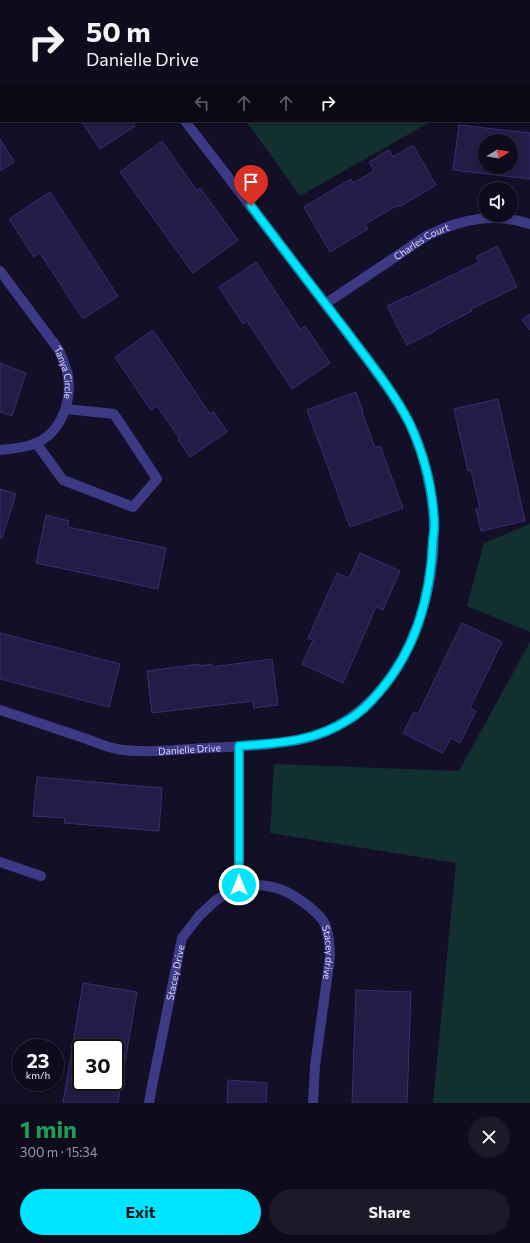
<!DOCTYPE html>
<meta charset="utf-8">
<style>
body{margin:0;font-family:Commissioner,sans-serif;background:#1c1929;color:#f1f3f6;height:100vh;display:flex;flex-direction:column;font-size:15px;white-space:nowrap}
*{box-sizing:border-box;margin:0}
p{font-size:13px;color:#9b9ba3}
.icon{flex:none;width:22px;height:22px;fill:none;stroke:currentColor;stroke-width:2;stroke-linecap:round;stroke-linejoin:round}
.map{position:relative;height:1103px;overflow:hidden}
.drawer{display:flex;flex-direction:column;background:#0e0b1c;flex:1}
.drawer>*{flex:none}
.guide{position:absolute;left:0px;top:0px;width:530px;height:122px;box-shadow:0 2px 6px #0003,0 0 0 1px #2e2b3b;background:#0e0b1c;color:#f1f3f6;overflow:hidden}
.needle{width:26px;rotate:79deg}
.tools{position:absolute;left:478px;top:134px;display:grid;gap:8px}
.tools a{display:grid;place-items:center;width:40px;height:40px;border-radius:50%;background:#0e0b1c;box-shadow:0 2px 6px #0003,0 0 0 1px #2e2b3b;font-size:20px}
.speed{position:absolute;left:12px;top:1039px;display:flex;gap:8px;font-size:20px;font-weight:700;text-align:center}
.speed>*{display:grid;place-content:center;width:52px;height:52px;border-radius:50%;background:#0e0b1c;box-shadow:0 2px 6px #0003,0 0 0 1px #2e2b3b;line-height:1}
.speed small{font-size:10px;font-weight:400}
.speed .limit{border:2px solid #111;border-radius:6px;background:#fff;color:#111}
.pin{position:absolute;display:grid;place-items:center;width:34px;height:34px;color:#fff;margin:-41px -17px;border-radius:50% 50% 50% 0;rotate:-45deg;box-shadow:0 0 4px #0007}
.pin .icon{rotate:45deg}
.me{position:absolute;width:44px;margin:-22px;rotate:0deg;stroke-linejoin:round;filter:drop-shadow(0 0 3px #0008)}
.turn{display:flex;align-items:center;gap:14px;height:84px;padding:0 20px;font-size:18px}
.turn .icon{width:52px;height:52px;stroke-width:2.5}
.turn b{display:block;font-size:28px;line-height:34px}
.lanes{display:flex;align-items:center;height:38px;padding:0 20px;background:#0003;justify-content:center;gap:20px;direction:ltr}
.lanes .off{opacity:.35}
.round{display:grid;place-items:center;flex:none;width:42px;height:42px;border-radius:21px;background:#1c1929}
.summary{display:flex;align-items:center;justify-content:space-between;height:68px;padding:0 20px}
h1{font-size:24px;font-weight:700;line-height:30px;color:#1e9e55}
.button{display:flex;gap:8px;margin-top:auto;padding:8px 20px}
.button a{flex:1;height:46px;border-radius:24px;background:#00e5ff;color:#111;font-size:16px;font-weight:700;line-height:46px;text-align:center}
.button a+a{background:#1c1929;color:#f1f3f6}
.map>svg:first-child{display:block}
.green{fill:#12302f}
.building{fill:#241b47;stroke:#3b2d73;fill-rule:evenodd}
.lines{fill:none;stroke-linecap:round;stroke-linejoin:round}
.minor{stroke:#3d3a85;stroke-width:10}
.route-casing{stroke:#0095a6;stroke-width:10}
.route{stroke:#00e5ff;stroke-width:7}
.labels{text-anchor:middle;stroke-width:3.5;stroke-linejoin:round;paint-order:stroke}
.street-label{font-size:10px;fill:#d9d4ff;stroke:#130f26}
</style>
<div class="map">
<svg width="530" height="1103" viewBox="0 0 530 1103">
<rect width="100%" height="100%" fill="#130f26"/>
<!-- green -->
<path class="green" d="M273,0H394L395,1H273Z
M454,0H530V117L529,116V1H455Z
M246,121H432L300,196Z
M530,524V632L467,606L484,543Z
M530,642V1103H433L456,863L270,833L274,764L459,771Z"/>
<!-- building -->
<path class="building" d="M185,0H238L239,1H185Z
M81,121H132L135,126L100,149Z
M459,125L530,133V179L453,170ZM485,141H511V167H485Z
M0,139L14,162L0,171Z
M162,141L197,191L200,188L238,240L193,273L120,172Z
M413,145L436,185L399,207L398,205L365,224L368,229L330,252L304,207L351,179L353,183L374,171L369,162L389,150L393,157Z
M50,192L118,296L83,319L40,253L34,257L9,219Z
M497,246L517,287L471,309L472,311L435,330V331L407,345L387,306L408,296V297L479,262L476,257Z
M256,262L300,329L305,326L330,363L292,389L247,321L243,324L219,287Z
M530,314V330L522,320Z
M153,330L210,414L214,412L227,432L190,457L178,440L180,439L157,406L151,410L115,357Z
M0,363L26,373L12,416L0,412Z
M356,392L363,412H362L375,448L380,446L403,508L350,527L307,410Z
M498,399L525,521L481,531L476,509L480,508L471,470L468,471L454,409Z
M0,489L16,494L2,538H0Z
M46,515L69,521L68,527L166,548L158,589L36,563Z
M360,553L400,571L383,610L376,607L343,683L302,664L313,640L308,638L337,573L349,578Z
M462,623L502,642L470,708L476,711L460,743L451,738L443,753L403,733L414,712L418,714Z
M0,633L120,664L109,707L0,679Z
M272,659L278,705L254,708L253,701L152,713L147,671L200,664V666L212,664V667Z
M37,777L162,788L159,831L64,823L65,818L33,816Z
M83,983L137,992L118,1103H63ZM81,1048H115V1082H81Z
M356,990L411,992L407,1103H352Z
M228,1080L267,1083L266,1103H227Z"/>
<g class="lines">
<!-- minor -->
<g class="minor">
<path d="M132,0L133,1"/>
<path d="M0,1L6,0"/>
<path id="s1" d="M0,271L59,350C62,358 66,366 68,376C72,401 61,433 36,443C25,448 12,449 0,450"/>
<path id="s2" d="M325,304L428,235C462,219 494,212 530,224"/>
<path d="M36,443L63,480L133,507L157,479L114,414L66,409"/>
<path id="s3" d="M0,710C27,719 54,728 81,737C93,741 105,747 117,749C144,754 179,749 207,748C241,746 275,746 308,738C317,736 325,732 333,728C377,705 404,665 420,618C440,559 438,499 417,440C408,417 394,396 379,376C363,353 345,330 328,308C280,245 233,183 185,121"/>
<path d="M239,746V885"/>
<path d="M0,862L41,876"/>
<path id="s4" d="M239,885C252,885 264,884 276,888C290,891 322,913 326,927C329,936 330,947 330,957L315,1066L313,1103"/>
<path id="s5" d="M149,1103L151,1091L182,938L199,916L215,901L239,885"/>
</g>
</g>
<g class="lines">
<defs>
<path id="route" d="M239,885V746C278,743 314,742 348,720C360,713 371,702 380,691C416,649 431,594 433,539C434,532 435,525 434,518C432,485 423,452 409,422C392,389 366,358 344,328C313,288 282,247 251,206"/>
</defs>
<!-- route casing -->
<use href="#route" class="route-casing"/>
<!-- route -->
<use href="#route" class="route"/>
</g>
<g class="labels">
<!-- street labels -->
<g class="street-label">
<text dy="4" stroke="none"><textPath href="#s2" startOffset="115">Charles Court</textPath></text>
<text dy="4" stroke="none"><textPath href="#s1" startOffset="122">Tanya Circle</textPath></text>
<text dy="4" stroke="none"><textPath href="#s3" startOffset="196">Danielle Drive</textPath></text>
<text dy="4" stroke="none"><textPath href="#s4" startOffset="128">Stacey drive</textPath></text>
<text dy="4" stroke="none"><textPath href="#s5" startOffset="133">Stacey Drive</textPath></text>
</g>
</g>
</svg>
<div class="tools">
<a><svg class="needle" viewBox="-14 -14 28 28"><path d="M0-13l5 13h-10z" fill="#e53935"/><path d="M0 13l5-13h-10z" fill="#9b9ba3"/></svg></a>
<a><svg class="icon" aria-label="sound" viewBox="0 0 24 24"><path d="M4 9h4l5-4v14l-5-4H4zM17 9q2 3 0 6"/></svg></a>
</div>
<div class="speed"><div>23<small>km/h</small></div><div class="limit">30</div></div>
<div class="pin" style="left:251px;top:206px;background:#d93025"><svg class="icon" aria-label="arrive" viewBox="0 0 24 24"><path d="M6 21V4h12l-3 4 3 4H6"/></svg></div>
<svg class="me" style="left:239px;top:885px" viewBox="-20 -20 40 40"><circle r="17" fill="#00e5ff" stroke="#fff" stroke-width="3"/><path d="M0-11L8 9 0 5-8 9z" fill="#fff"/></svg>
<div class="guide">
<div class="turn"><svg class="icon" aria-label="right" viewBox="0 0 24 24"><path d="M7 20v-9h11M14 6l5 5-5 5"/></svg><div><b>50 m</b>Danielle Drive</div></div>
<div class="lanes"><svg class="icon off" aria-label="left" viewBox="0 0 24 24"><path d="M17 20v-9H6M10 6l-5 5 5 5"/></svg><svg class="icon off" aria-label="ahead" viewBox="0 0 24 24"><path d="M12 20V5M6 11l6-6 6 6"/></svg><svg class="icon off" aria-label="ahead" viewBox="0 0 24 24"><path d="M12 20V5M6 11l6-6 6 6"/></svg><svg class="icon" aria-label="right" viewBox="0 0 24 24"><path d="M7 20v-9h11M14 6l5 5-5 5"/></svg></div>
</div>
</div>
<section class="drawer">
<div class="summary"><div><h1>1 min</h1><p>300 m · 15:34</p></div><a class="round"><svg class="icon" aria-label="close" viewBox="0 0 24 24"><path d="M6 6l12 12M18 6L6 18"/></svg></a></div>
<div class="button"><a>Exit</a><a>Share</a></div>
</section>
